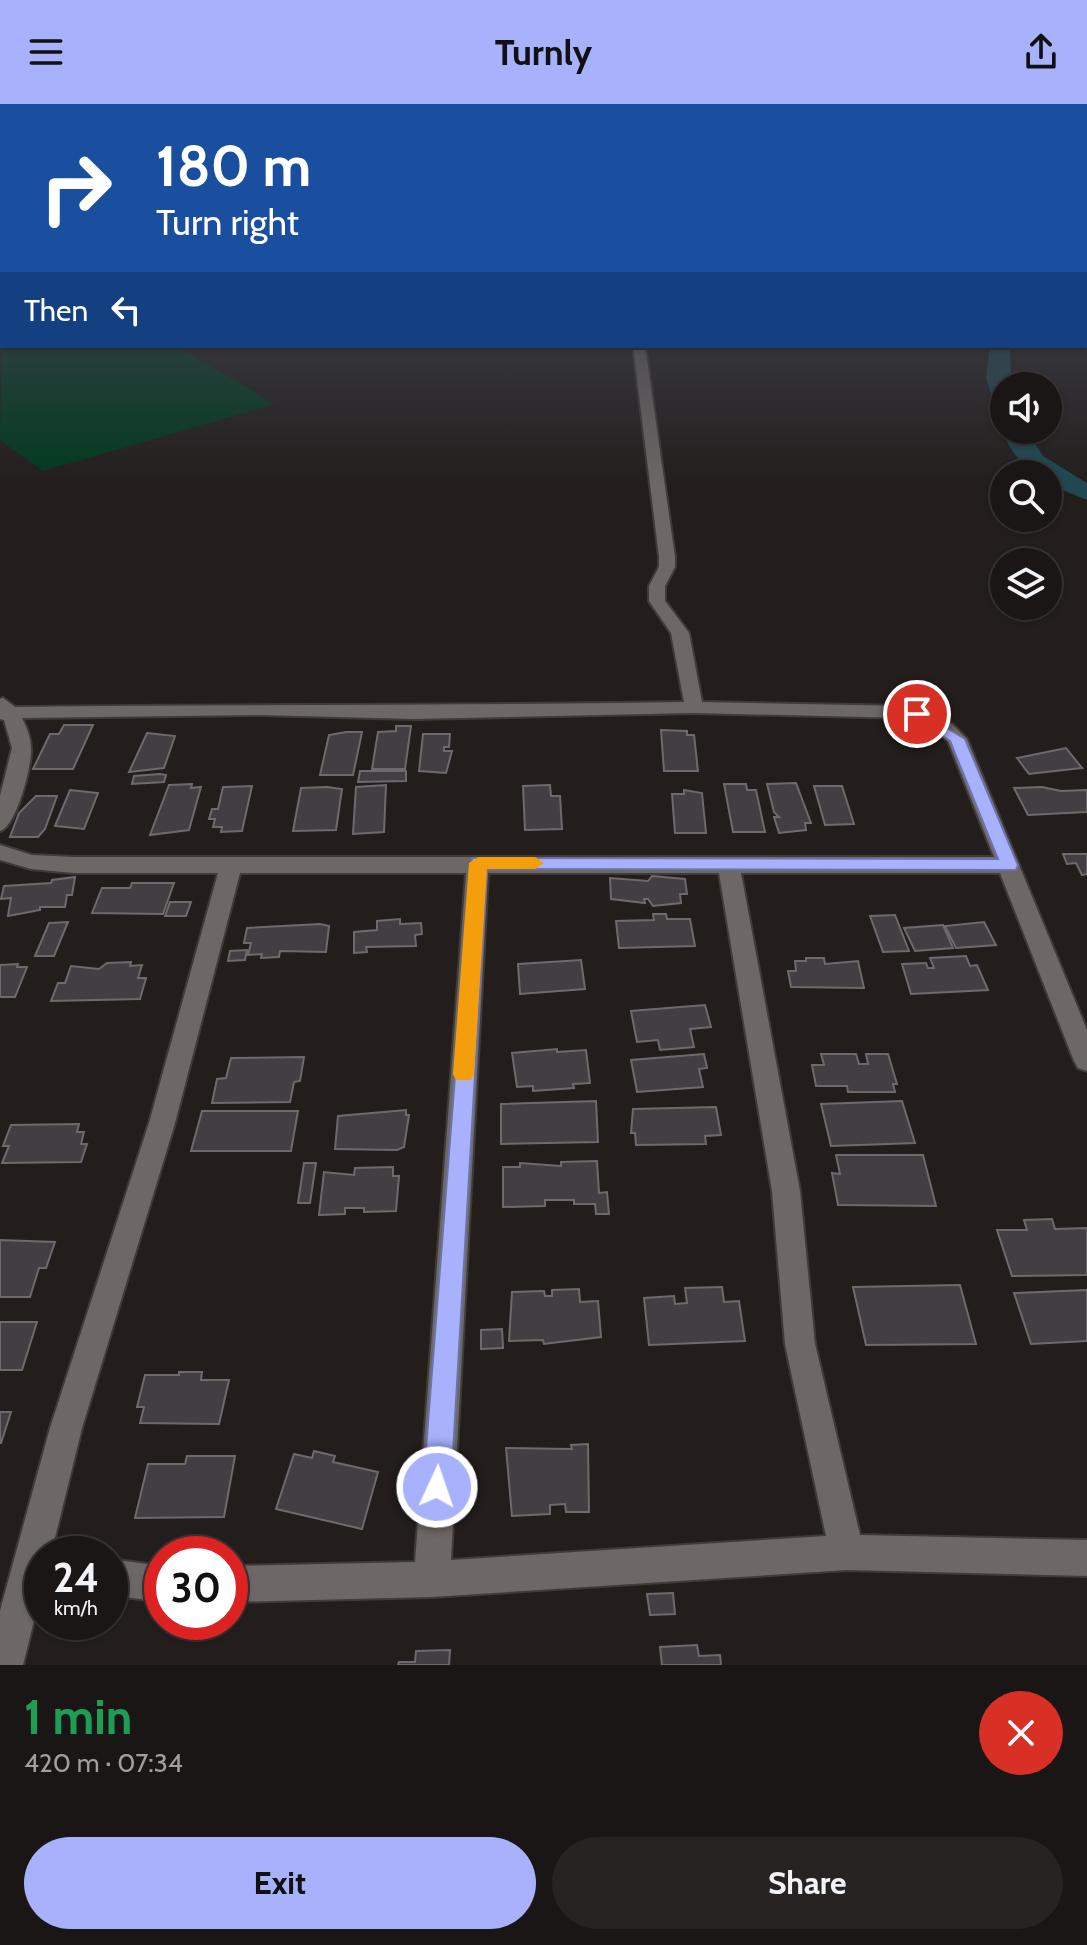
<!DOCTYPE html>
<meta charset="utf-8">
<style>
body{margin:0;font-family:Cabin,sans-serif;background:#272322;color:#f1f3f6;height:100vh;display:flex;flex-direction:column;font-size:30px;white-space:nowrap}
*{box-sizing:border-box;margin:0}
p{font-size:26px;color:#9f9fa0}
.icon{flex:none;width:44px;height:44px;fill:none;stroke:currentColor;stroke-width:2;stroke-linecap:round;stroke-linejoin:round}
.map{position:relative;height:1561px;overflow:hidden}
.panel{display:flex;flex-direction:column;background:#1a1615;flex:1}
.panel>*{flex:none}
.hud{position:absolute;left:0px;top:0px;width:1088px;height:244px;box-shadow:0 2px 6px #0004,0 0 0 2px #383534;background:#1a4fa0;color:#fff;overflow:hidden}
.fabs{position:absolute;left:990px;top:268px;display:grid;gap:16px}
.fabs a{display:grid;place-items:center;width:72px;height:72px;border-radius:50%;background:#1a1615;box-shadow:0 2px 6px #0004,0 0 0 2px #383534;font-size:40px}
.speed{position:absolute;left:24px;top:1432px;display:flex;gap:16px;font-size:40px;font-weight:700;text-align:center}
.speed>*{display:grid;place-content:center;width:104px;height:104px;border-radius:50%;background:#1a1615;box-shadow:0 2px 6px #0004,0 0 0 2px #383534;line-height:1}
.speed small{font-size:20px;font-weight:400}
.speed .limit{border:12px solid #d22;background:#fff;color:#111}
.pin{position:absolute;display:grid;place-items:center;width:68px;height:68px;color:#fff;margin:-34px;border:4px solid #fff;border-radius:50%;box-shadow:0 2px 8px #0007}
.me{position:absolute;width:88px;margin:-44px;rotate:3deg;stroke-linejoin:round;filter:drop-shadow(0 0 6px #0008)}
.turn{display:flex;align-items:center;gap:28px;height:168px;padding:0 24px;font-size:36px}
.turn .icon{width:104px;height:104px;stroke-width:2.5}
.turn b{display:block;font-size:56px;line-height:68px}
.then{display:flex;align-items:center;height:76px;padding:0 24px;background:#0003;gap:16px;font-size:30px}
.round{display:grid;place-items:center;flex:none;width:84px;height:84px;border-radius:42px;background:#272322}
.summary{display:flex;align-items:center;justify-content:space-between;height:136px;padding:0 24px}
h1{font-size:48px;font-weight:700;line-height:60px;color:#1e9e55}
.primary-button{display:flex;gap:16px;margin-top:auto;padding:16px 24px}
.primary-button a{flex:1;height:92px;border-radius:48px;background:#a7b1fc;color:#111;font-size:32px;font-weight:700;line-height:92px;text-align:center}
.primary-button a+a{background:#272322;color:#f1f3f6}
header{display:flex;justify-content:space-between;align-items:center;height:104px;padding:0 24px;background:#a7b1fc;color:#111;font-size:36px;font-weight:700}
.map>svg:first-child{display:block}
.green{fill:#003a1e}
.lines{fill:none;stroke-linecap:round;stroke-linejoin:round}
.stream{stroke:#5e7a7f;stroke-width:4}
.river{fill:#1f4850;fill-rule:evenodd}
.building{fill:#433e41;stroke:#6f696d;stroke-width:2}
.minor-casing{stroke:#3e3b39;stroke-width:4}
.minor{fill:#6d6765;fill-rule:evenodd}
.route{fill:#a7b1fc;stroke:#6d73a4;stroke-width:2}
.slow{fill:#f59e0b}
</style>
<header><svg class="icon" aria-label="menu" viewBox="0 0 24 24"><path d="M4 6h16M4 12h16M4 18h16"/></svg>Turnly<svg class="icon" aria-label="share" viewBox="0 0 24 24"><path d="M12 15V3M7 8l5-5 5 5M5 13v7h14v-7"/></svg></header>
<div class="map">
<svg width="1087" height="1561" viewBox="0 0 1087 1561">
<rect width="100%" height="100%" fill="#231e1c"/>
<!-- green -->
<path class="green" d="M2,225V242H176L275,300L43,367L0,336Z"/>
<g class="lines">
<!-- stream -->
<path class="stream" d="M868,242H884"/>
<!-- river -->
<path class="river" d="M990,242H1010L1011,282H1004V303L993,296L986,274Z
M1004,323L1026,326L1043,352L1087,379V396L1048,380V370H1034C1021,358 1003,340 1004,323Z"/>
</g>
<!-- building -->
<path class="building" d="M64,621H93L73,665H33L50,630H59Z
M396,622H411L405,665H372L378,628L396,627Z
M661,626L687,627V631H694L698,667H664Z
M346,628H362L353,671H320L329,631Z
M147,629L175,632L164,664L129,668Z
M423,630H450L449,643H444V647H452L446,669L419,667Z
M1066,644L1082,664L1029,670L1017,654Z
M360,667H406V677L358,678Z
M160,670L166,671L164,678L132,680L134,672Z
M796,679L811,719H805L806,726L779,729L774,713H779L774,708L767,680Z
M192,680L191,684L201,683L189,726L150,731L169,681Z
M724,680H746L747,686H756L765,728H733Z
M386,681L384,728L353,730L356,683Z
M550,681L551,692H560L562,725L525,726L523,682Z
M252,682L242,727L221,728L222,723H213L215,715H209L212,705H218L223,683Z
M814,682H842L854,720L825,721Z
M327,683L342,685L336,726L293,727L301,684Z
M1042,683L1061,687L1087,686V708L1028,711L1014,684Z
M70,686L98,689L84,725L55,722Z
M684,686L702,689L706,729H675L672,690H684Z
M36,692H57L45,725L38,733H10L19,709Z
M1063,750H1087V770L1082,771L1076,759L1067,760Z
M652,772L685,775L687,790H680L681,799L653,802L648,795H644L645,799L611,795L610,774L648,777Z
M75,773L72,791H67L65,803H40V806L8,812L11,794L1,795L4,782L51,779L52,776Z
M132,779H174L163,810L92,809L102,784H130Z
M170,798H191L186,812H165Z
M653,810H666L667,815H690L695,842L619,844L616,817L654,816Z
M895,811L909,847L883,848L870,812Z
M400,815V820L421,819L422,830L415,831L416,842L366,843L367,848L354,849V828L377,826V817Z
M68,818L54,852H35L49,819Z
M984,818L996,841L956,844L945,822Z
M320,820L329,822L326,848L280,847L279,853L261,854L262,850L248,851L251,839H244L247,824Z
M943,821L953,844L915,847L904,824Z
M247,846L245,856L228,857L230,847Z
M966,852L970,862L977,861L988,886L911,890L902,860L926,859L928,864H934L930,854Z
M806,854H824L825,860L858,857L864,884L791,883L788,867H796L795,857H806Z
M581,856L585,885L520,890L518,860Z
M131,858L130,862L142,861L138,874H146L140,895L51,897L58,879H65L71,862L99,865L107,859Z
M18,860L17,863H27L15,893H0V861Z
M705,901L711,923L690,925L694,943L660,946L658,936L637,938L631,907Z
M557,945V948L586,946L590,979L573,980L574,984L533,987V982L517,983L512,949Z
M704,950L707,964L699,965L703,983L637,988L631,956Z
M821,950H856L859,960H868L866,950H888L897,980H893L895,988H848L847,982H816L812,961H824Z
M304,953L300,977L294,978L290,998L212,999L217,975L226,974L231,954Z
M596,997L598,1038L501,1040V1000Z
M902,997L915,1039L831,1042L821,1000Z
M716,1003L721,1031L705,1032L706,1040L636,1041L635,1029H631L633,1005Z
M406,1006V1011H409L404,1043L397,1046L335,1045L338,1012Z
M202,1007H298L291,1047H191Z
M79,1020L77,1028H84L81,1040H87L81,1058L2,1059L9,1042H3L11,1021Z
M836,1051H923L936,1102L838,1101L832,1069L840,1070Z
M597,1057L599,1089L607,1088L609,1110H596L595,1100H574V1096H545V1102L503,1103V1063H520V1059L561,1062V1058Z
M304,1059H316L310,1099H298Z
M393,1063V1072H399L396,1107L364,1108V1104H345V1110L319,1111L324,1068L354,1071L355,1064Z
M1052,1115L1055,1125L1087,1124V1171L1012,1172L997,1126H1027L1024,1116Z
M0,1136L55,1138L46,1164H39L30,1193H0Z
M960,1181L976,1240L866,1241L853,1183Z
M722,1183L724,1198L739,1197L745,1237L649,1241L644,1194L674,1192L675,1200L687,1199L685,1184Z
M579,1185L580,1198L598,1197L601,1233L544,1240L543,1236L509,1237L512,1188L544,1187L545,1192H552V1186Z
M1087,1186V1237L1031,1240L1014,1189Z
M0,1218H37L22,1266H0Z
M502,1225L503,1244L481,1245V1226Z
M179,1268H202L201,1276H229L219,1320L140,1319L144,1303H137L145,1271H179Z
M0,1308H11L1,1339H0Z
M588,1340L589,1408H566L565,1400L550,1401V1410L512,1412L506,1344L572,1345L571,1341Z
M314,1347L335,1352L333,1358L378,1368L362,1425L276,1405L294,1350L312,1354Z
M187,1352H235L224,1413L135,1414L148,1360H185Z
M673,1489L675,1510L650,1511L647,1490Z
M697,1541L699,1552L720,1551L721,1561H662L660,1543Z
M450,1546L449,1561H398L399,1558H415L416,1547Z"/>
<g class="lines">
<defs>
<path id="minor" d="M633,242H645L675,453V463L665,482V497L689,529L702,598L908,602L952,620L967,635L1087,926V967L1078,964L1074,957L1000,769H741L800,1087L815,1240L860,1431L1087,1436V1472L847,1466L432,1493L230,1498V1462L415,1458L466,769H240L175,1019L82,1324L51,1450H42V1484L23,1561H0V1507L50,1324L149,1019L218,769H74L31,765L0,756V741L32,751L74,753H994L948,637L938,628L905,614L694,609L414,615L259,611L22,614C27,624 31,634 31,645C32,662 16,723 0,727V692L12,644L4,616L0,615V595L3,594L15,603C238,600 461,602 684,598L671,529L649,497V482L659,463V453ZM488,769H719L772,1087L785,1240L826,1432L451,1456Z
M110,1455L162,1462V1498L110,1491Z"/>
</defs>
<!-- minor casing -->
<use href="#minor" class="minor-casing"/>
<!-- minor -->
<use href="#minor" class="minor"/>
</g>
<!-- sky -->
<linearGradient id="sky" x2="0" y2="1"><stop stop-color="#13100f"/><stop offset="0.43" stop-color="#3f414b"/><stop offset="1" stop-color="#3f414b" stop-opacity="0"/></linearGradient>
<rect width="1087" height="382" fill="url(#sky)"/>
<!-- route -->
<path class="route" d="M917,606L965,635L1018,761L1016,766L487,765L451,1383L447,1393L437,1397L427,1393L423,1383L472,754L998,755L950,637L912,613L909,610Z"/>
<!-- slow -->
<path class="slow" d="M478,753H535L544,759L535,765H487L474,970L471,976H456L453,970L469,759Z"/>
</svg>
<div class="fabs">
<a><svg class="icon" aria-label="sound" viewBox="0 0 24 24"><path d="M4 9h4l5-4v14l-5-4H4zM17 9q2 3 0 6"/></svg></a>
<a><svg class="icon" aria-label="search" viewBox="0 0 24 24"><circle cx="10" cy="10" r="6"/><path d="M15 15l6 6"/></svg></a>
<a><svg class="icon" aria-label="layers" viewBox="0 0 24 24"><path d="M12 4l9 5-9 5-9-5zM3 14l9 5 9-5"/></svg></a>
</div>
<div class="speed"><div>24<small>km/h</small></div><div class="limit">30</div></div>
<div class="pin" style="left:917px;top:610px;background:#d93025"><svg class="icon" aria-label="arrive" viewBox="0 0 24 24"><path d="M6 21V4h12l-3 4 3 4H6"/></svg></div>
<svg class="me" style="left:437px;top:1383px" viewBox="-20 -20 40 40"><circle r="17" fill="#a7b1fc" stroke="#fff" stroke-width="3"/><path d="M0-11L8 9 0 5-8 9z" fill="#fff"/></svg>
<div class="hud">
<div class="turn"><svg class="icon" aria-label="right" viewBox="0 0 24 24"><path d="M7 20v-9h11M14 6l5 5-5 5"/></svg><div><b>180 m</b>Turn right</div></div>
<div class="then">Then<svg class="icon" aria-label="left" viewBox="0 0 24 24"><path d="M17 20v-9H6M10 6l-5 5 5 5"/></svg></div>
</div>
</div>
<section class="panel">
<div class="summary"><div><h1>1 min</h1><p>420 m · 07:34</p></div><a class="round" style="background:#d93025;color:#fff"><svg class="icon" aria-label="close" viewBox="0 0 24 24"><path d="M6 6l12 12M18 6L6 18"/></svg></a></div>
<div class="primary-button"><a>Exit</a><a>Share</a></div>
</section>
